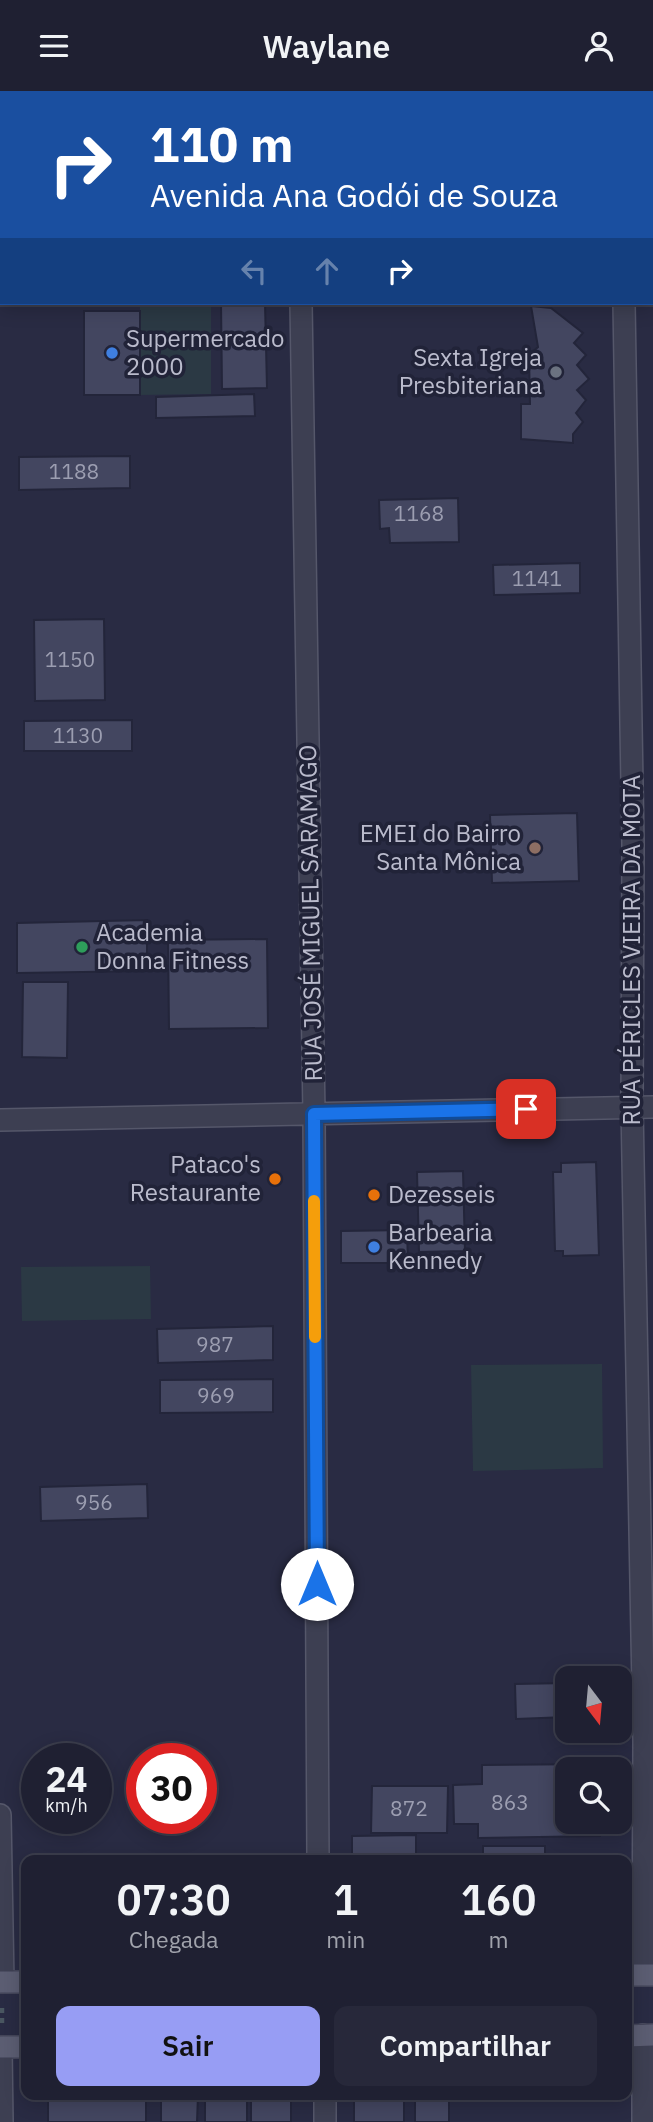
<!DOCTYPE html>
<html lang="pt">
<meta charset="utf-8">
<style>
body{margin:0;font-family:"IBM Plex Sans",sans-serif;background:#27283a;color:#f1f3f6;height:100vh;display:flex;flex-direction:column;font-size:26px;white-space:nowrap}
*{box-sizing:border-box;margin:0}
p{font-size:23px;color:#a1a3ac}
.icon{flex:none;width:38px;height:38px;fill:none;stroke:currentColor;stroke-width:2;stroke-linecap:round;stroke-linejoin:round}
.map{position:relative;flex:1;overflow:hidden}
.side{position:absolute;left:21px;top:1764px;width:611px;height:245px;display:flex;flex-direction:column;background:#1f2032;border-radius:14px;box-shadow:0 4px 18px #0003,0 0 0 2px #3c3e4d}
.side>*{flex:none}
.guide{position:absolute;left:0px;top:0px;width:654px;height:214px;box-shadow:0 4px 18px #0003,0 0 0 2px #3c3e4d;background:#1a4fa0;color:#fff;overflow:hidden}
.needle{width:46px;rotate:164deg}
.buttons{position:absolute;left:555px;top:1575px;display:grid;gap:14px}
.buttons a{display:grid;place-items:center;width:77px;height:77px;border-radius:14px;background:#1f2032;box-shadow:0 4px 18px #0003,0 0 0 2px #3c3e4d;font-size:35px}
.speed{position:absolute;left:21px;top:1652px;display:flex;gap:14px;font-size:35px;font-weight:700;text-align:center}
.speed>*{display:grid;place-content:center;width:91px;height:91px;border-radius:50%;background:#1f2032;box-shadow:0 4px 18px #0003,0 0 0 2px #3c3e4d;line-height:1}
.speed small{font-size:18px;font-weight:400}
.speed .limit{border:10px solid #d22;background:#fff;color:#111}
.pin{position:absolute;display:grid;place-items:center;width:60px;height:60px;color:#fff;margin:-30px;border-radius:14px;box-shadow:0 4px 10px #0006}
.me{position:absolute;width:77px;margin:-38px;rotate:0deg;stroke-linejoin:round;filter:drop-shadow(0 0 5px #0008)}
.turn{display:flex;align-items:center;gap:24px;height:147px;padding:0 35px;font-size:32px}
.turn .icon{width:91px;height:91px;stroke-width:2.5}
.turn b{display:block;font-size:49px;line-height:60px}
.lanes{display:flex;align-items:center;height:66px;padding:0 35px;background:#0003;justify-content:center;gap:35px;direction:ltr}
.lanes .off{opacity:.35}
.eta{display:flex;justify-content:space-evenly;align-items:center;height:119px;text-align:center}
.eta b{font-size:42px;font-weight:600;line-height:49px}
.button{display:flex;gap:14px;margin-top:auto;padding:14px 35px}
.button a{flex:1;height:80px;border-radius:14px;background:#979df4;color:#111;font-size:28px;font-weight:600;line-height:80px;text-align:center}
.button a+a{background:#27283a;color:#f1f3f6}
header{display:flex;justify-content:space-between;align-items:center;height:91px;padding:0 35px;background:#1f2032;font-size:32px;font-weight:600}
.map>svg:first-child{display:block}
.green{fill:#2b3944}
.building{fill:#434660;stroke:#23253a;stroke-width:2}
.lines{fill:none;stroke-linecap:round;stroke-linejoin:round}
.minor-casing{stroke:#55576a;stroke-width:24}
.major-casing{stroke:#434559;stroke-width:24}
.path{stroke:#495660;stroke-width:4.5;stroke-dasharray:5 5;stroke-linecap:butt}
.minor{stroke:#3d3f52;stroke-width:21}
.major{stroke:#5b5d72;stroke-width:21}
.route-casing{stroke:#114b97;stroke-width:18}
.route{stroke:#1a73e8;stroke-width:12}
.slow{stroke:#f59e0b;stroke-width:12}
.shop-dot{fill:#3f7fe0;stroke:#212338;stroke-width:2.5}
.worship-dot{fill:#6b7280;stroke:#212338;stroke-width:2.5}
.education-dot{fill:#8d6e63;stroke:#212338;stroke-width:2.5}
.leisure-dot{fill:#2e9e5b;stroke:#212338;stroke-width:2.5}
.food-dot{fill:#e8710a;stroke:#212338;stroke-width:2.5}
.labels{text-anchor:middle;stroke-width:7;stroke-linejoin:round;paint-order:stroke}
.number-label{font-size:21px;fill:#9c9eb1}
.poi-label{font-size:24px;fill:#babbcc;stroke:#212338;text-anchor:start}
.street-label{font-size:24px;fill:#babbcc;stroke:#212338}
</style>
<header><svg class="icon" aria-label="menu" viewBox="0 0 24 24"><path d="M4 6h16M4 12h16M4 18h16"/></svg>Waylane<svg class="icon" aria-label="person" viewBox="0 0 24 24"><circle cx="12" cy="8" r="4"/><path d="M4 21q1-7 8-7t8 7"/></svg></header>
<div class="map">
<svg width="653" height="2031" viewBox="0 0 653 2031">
<rect width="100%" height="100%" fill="#292b43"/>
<!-- green -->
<path class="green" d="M140,212H211V303L140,304Z
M150,1175L151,1228L22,1230L21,1176Z
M602,1273L603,1377L473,1380L471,1274Z"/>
<!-- building -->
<path class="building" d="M221,212H265L267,297L222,298Z
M531,215L551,217L583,242L574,252L586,264L577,274L589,288L577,299L586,309L576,322L583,331L573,343V352L521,348V313H530L529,264L538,256Z
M84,220H140V304H84Z
M254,303L255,325L156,327V306Z
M130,365V397L19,399V366Z
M458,407L459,451L390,452L389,437L380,438L379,409Z
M580,472V502L494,504L493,474Z
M104,528L105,609L35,610L34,529Z
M132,629V660H24V630Z
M577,722L579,790L492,792L490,724Z
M147,829V880L17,882V832Z
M267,848L268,937L169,938L168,849Z
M23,891H68L67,967L22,966Z
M596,1071L599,1164L563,1165V1160H555L553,1081H561V1072Z
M463,1080L465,1160L419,1161L417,1081Z
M407,1139L408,1172H341V1140Z
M273,1235V1269L158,1272L157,1238Z
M273,1288V1321L160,1322V1289Z
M147,1393L148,1427L41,1430L40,1396Z
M567,1592V1626L516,1628L515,1593Z
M599,1673V1678H567V1731H600V1745L478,1747V1733H454L453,1694L482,1693V1674Z
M372,1695H448L447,1742H371Z
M416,1744V1769H352V1745Z
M483,1755H545V1769H483Z
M48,2004H146V2031H48Z
M161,2004H198L197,2031H161Z
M205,2004H247V2031H205Z
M251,2004H291V2031H251Z
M354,2004H404V2031H354Z
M415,2004H449V2031H415Z"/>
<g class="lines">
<defs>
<path id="minor" d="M298,0V2
M621,0V2
M0,161H2
M301,212L314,1023L318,1769
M624,212L633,754L632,1016L644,1651L643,1884
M0,1029L653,1016
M0,1724L3,1891
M643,1944V2031
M1,1956L2,2031
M325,2004V2031"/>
<path id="major" d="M626,1884H653
M0,1891H26
M626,1945L653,1944
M0,1956H26"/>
</defs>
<!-- minor casing -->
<use href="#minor" class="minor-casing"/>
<!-- major casing -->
<use href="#major" class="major-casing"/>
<!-- path -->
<path class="path" d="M2,1932V1913"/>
<!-- minor -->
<use href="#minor" class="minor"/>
<!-- major -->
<use href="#major" class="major"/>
</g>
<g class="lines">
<defs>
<path id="route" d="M317,1493L314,1023L526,1018"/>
</defs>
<!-- route casing -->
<use href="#route" class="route-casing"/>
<!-- route -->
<use href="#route" class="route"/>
<!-- slow -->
<path class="slow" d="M314,1110L315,1246"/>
</g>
<!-- markers -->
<g class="shop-dot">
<circle cx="112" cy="262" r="7"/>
<circle cx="374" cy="1156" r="7"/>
</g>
<circle class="worship-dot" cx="556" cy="281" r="7"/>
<circle class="education-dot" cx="535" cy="757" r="7"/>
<circle class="leisure-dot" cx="82" cy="856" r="7"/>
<g class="food-dot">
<circle cx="275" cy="1088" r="7"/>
<circle cx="374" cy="1104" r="7"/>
</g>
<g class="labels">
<!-- number labels -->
<g class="number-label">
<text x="74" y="388">1188</text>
<text x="419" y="430">1168</text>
<text x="537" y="495">1141</text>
<text x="70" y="576">1150</text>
<text x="78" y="652">1130</text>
<text x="215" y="1261">987</text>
<text x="216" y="1312">969</text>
<text x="94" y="1419">956</text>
<text x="510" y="1719">863</text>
<text x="409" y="1725">872</text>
</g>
<!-- poi labels -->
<g class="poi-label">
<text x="126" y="256">Supermercado<tspan x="126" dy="28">2000</tspan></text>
<text x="542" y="275" text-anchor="end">Sexta Igreja<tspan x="542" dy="28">Presbiteriana</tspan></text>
<text x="521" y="751" text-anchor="end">EMEI do Bairro<tspan x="521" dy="28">Santa Mônica</tspan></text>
<text x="96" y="850">Academia<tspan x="96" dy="28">Donna Fitness</tspan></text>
<text x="261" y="1082" text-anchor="end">Pataco's<tspan x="261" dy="28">Restaurante</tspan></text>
<text x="388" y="1112">Dezesseis</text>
<text x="388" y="1150">Barbearia<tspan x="388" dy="28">Kennedy</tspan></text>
</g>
<!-- street labels -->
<g class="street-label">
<text transform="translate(311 822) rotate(-91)" y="8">RUA JOSÉ MIGUEL SARAMAGO</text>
<text transform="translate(632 859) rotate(-90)" y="8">RUA PÉRICLES VIEIRA DA MOTA</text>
</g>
</g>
</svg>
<div class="buttons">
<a><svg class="needle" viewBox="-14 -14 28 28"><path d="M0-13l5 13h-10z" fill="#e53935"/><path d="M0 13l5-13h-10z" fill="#a1a3ac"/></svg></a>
<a><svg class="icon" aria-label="search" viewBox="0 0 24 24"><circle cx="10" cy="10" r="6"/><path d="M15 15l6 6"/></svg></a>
</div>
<div class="speed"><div>24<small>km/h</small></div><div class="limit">30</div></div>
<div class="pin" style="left:526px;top:1018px;background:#d93025"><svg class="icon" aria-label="arrive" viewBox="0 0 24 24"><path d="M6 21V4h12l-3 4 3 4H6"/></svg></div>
<svg class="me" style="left:317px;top:1493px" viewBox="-20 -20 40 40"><circle r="19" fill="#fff"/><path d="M0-13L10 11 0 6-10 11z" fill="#1a73e8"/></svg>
<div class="guide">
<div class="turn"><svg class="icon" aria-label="right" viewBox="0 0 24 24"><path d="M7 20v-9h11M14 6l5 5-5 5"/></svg><div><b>110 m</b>Avenida Ana Godói de Souza</div></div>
<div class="lanes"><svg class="icon off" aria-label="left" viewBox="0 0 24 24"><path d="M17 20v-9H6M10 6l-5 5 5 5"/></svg><svg class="icon off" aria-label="ahead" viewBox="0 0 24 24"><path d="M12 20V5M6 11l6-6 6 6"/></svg><svg class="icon" aria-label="right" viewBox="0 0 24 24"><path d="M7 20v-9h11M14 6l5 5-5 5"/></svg></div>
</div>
<section class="side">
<div class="eta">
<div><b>07:30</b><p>Chegada</p></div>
<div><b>1</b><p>min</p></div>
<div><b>160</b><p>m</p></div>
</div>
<div class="button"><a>Sair</a><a>Compartilhar</a></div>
</section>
</div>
